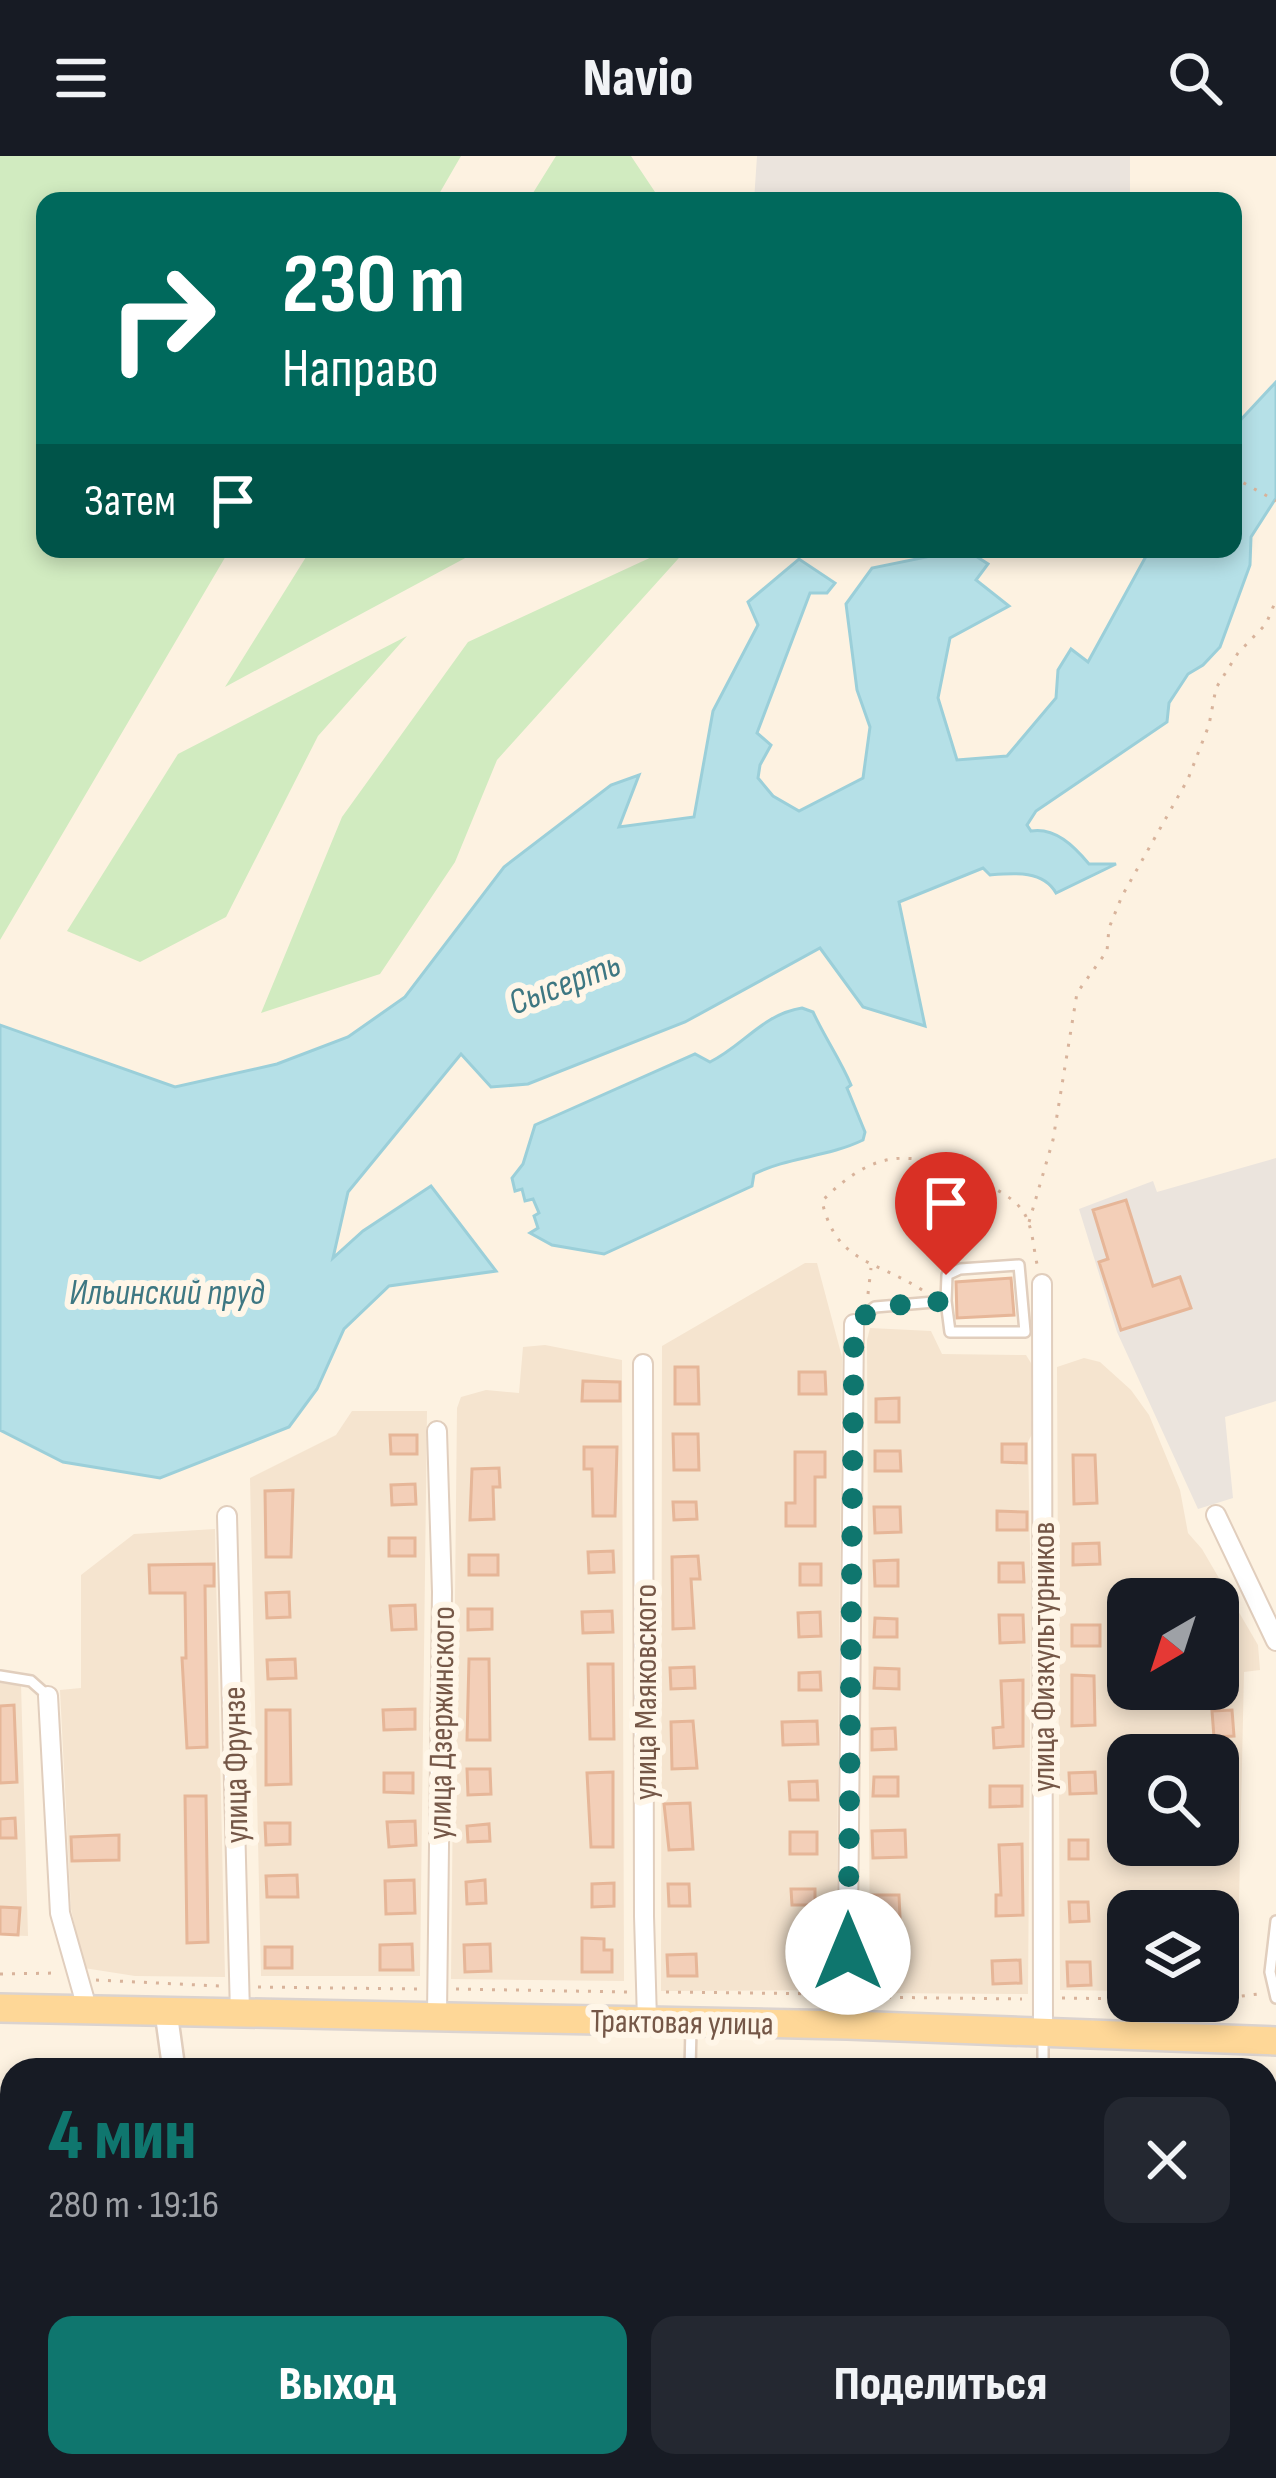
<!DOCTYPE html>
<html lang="ru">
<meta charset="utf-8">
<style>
body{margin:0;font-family:"Sofia Sans Condensed",sans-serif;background:#242831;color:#f1f3f6;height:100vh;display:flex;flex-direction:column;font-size:45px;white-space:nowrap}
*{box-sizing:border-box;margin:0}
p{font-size:39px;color:#9ea1a6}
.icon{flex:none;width:66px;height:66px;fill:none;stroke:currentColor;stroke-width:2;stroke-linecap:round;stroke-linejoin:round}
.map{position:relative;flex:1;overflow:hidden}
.side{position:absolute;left:0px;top:1902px;width:1278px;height:420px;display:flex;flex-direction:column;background:#171b24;border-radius:36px 36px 0 0;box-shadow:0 6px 18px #0003}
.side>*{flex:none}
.guide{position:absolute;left:36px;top:36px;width:1206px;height:366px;border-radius:24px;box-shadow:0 6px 18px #0003;background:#00695c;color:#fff;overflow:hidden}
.needle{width:78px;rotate:219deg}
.buttons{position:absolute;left:1107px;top:1422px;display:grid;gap:24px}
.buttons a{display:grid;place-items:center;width:132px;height:132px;border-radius:24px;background:#171b24;box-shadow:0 6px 18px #0003;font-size:60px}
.pin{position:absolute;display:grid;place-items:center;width:102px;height:102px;color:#fff;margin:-123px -51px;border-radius:50% 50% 50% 0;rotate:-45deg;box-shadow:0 0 12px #0007}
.pin .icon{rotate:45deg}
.me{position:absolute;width:132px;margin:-66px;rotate:0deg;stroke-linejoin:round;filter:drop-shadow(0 0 9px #0008)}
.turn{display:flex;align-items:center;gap:42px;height:252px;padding:0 48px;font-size:54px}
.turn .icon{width:156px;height:156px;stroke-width:2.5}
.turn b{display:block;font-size:84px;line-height:102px}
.then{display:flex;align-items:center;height:114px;padding:0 48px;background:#0003;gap:24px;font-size:45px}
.round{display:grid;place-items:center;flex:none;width:126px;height:126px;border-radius:24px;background:#242831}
.headline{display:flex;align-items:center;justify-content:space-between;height:204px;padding:0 48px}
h1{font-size:72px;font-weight:800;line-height:90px;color:#0f766e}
.button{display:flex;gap:24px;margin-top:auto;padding:24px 48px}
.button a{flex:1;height:138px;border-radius:24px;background:#0f766e;color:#fff;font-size:48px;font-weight:800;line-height:138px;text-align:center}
.button a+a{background:#242831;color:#f1f3f6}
header{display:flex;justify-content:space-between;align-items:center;height:156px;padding:0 48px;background:#171b24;font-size:54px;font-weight:800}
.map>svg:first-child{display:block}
.residential{fill:#f5e4cf;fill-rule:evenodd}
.industrial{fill:#ebe4dd}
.green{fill:#d1ebc0}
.water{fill:#b5e0e7;stroke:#9bcfd9;stroke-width:3}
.building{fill:#f3cfb8;stroke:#e6b698;stroke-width:3}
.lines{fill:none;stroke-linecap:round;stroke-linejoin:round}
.service-casing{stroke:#e1cebd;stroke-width:14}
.minor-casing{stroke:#e1cebd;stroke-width:22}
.tertiary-casing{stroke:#e1cebd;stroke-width:26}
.primary-casing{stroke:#dbd3cf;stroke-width:32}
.path{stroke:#d8b39b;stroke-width:3;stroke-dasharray:3 9;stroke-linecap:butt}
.service{stroke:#fff;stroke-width:9}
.minor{stroke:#fff;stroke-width:18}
.tertiary{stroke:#fff;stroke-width:21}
.primary{stroke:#fed797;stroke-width:27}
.route{stroke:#0f766e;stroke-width:21;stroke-dasharray:0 37.8}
.labels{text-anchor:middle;stroke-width:12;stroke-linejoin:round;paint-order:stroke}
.street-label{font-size:33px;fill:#755747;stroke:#fff6e8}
.water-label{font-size:36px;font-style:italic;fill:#3e7782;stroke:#fff6e8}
</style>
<header><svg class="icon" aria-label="menu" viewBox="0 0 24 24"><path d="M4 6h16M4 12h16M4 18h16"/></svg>Navio<svg class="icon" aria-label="search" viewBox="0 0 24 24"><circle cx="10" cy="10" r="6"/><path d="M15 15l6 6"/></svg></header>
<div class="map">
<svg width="1276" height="2322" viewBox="0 0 1276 2322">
<rect width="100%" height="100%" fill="#fdf2e1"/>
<!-- residential -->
<path class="residential" d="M805,1107H817L842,1201L836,1834L661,1835L662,1190Z
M870,1172L931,1175L942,1198L1026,1199L1036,1215V1270L1028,1286L1031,1444L1028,1838L870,1837L867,1184Z
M545,1189L622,1204L624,1825L451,1823L457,1252L461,1241L486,1234L519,1237L523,1191Z
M1084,1202L1100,1206L1131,1234L1149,1259L1180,1334L1188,1377L1202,1393L1258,1489L1260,1514L1244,1516L1237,1837L1218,1836V1755H1128V1835L1060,1834L1057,1211ZM1128,1443H1218V1533H1128ZM1128,1599H1218V1689H1128Z
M352,1255H427L420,1820H261L250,1322L336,1279Z
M215,1373L225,1821L135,1820L84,1812L71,1753L60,1534L81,1532V1419L134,1378Z
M0,1527L21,1528L28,1780L0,1779Z"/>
<!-- industrial -->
<path class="industrial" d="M757,0H1130V45H754Z
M1276,1002V1245L1225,1261L1233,1342L1198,1353L1117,1176L1079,1053L1153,1025L1157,1036Z
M592,2310H1063L1074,2322H603Z"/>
<!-- green -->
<path class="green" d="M0,0H461L435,45H45V393H230L0,784Z
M556,0H631L661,45H528Z
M311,393H482L225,531Z
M669,393H687L497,604L455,706L380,818L261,857L342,661L468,486Z
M407,480L318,580L226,761L140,806L67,775L178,598Z
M1266,1984H1276V2202H1266Z
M96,2310H498L509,2322H96Z"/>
<!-- water -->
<path class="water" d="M1276,226V342L1251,381L1250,409L1220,491L1203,509L1188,518L1169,547L1167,566L1036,655L1027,669L1031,675C1055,671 1074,690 1089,708H1116L1056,737C1043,714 1014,717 990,719L983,712L899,746L925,870L863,851L820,792L685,866L528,928L491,931L461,898L348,1036L333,1102L363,1075L431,1030L496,1115L389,1130L344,1173L317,1233L289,1271L160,1322L63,1306L0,1274V869L175,931L277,908L348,881L405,841L504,711L611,629L639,619L619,671L694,661L713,555L758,469L748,446L799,403L835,427L827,437H810L757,577L771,589L760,609L758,622L773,640L799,655L863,622L870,571L857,534L846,448L872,412L965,393L988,408L976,424L1009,450L950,482L938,542L957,604L1007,600L1056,542L1058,514L1071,493L1088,506L1150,393H1233V272Z
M802,852L813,856C825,882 840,903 851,929L847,932L865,976L863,984C828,1001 788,1001 754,1018L752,1030L604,1098L552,1089L530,1077L538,1072L534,1060L539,1057L533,1043L525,1045L522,1033L515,1035L512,1022L523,1008L535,969L695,898L710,906C743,890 763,858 802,852Z"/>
<!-- building -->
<path class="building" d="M1126,1044L1153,1130L1180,1121L1191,1152L1121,1174L1099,1106L1108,1103L1093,1054Z
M1011,1122L1014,1159L957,1162L956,1126Z
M675,1211H698L699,1248H675Z
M799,1216H825L826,1238H799Z
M583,1225L620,1226V1245H582Z
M899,1242V1266H876V1243Z
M673,1278H698L699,1314H674Z
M390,1279H417V1298H391Z
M1002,1288H1026V1307L1002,1306Z
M584,1291H617L615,1360H593L592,1313H584Z
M875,1295H900L901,1315H875Z
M795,1296H825V1321H815V1370H786V1347H795Z
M1073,1299H1095L1097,1347L1074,1348Z
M499,1312L500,1331H493L494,1363L470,1364L472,1313Z
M415,1328L416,1348L392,1349L391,1329Z
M293,1334L291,1401H266L265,1335Z
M673,1346H696L697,1363L674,1364Z
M874,1351H900L901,1376L875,1377Z
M997,1355L1027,1356V1374H997Z
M389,1382H415V1400H389Z
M1099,1387L1100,1408L1073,1409V1388Z
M613,1395L614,1416L589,1417L588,1396Z
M469,1399H498V1419H469Z
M698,1400L700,1423H691L694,1472L673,1473L672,1401Z
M898,1404V1430H875L874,1405Z
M999,1407H1023L1024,1426H999Z
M214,1408V1430H205L207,1591L187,1592L182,1502H186L185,1437H150L149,1409Z
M800,1408H821V1429H800Z
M289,1436L290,1461L267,1462L266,1437Z
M415,1449L416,1473L392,1474L390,1450Z
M468,1453H492V1473L468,1474Z
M612,1455L613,1476L583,1477L582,1456Z
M820,1456L821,1480L799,1481L798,1457Z
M999,1459H1023L1024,1486L1000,1487Z
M875,1462L897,1463V1481H874Z
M1072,1469H1100V1490H1072Z
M1218,1496H1231L1232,1516H1218Z
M295,1503L296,1522L268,1523L267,1504Z
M469,1503H489L490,1584H467Z
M588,1508H613L614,1583H590Z
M694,1511L695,1532L671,1533L670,1512Z
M875,1512L899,1513V1533L874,1532Z
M820,1516L821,1534H799V1517Z
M1072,1519L1094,1520L1095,1569L1072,1570Z
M1023,1524V1590L994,1592L993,1572L1003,1571L1001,1525Z
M14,1549L17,1626L0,1627V1550Z
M415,1553V1573L384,1574L383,1554Z
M266,1554H290L291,1628L266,1629Z
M1232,1554L1234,1580L1214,1581L1212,1555Z
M693,1565L697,1612L672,1613L671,1566Z
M817,1565L818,1588L783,1589L782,1566Z
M895,1572L896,1593L872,1594V1573Z
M467,1613H490L491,1638L468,1639Z
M613,1616V1691H591L587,1617Z
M1095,1616L1096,1637L1070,1638L1069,1617Z
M384,1617H413V1637L384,1636Z
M874,1621H898V1640H873Z
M817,1625L818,1644H790L789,1626Z
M990,1630H1022V1650L990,1651Z
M185,1640H206L208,1786L187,1787Z
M690,1647L693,1693L669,1694L664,1648Z
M15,1662L16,1682H0V1663Z
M415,1665L416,1689L389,1691L387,1666Z
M265,1667H290V1688L266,1689Z
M489,1668L490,1685L468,1686L467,1670Z
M905,1674L906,1701L873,1702L872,1675Z
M790,1676H817V1698H790Z
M119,1679V1704L72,1705L71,1681Z
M1069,1684H1088V1703H1069Z
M1022,1688L1023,1759L996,1760V1739H1001L999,1689Z
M297,1719L298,1741H267L266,1720Z
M414,1724L415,1757L386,1758L385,1725Z
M485,1724L486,1747L467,1748L466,1726Z
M614,1727V1750L592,1751V1728Z
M668,1728H689L690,1750H669Z
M791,1733H815V1749H792Z
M871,1739H899L900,1761H872Z
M1069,1746H1088L1089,1765L1070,1766Z
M0,1751L20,1752L18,1779L0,1778Z
M582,1782L604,1783V1794H612V1816H582Z
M412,1788L413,1814H380V1789Z
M490,1788L491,1815L465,1816L464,1789Z
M265,1791H292V1812H265Z
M696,1798L697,1820H668L667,1799Z
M799,1799L816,1800L815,1819L799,1818Z
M871,1802H899V1825L871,1826Z
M1020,1804L1021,1827L993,1828L992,1805Z
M1067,1806H1090L1091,1829L1068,1830Z"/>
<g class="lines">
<defs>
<path id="service" d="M854,1168L875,1151L946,1145L947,1119L960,1113L1019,1109L1025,1176H950L946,1145
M0,1520L31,1525L48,1540
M1276,1765L1270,1816L1276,1842
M1043,1880V1914
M53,1914L171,1910
M690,1914L691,1872
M186,2310V2322
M716,2310L745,2322
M571,2322L594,2310"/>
<path id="minor" d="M1042,1128L1043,1874
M643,1208L644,1760L647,1864
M1216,1359L1276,1485
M227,1360L240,1857
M48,1540L60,1757L87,1852
M437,1859L442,1436L437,1275
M847,1869L854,1168"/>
<path id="tertiary" d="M166,1856L174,1914
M557,2310L570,2322"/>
<path id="primary" d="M0,1852L847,1869L1276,1885"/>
</defs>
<!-- service casing -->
<use href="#service" class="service-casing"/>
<!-- minor casing -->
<use href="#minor" class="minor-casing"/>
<!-- tertiary casing -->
<use href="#tertiary" class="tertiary-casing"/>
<!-- primary casing -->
<use href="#primary" class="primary-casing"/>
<!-- path -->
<path class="path" d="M1233,321L1276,345
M1029,1066L1053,984L1077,837L1107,795L1109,772L1122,740L1188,623L1209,569L1216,532L1238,497L1266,468L1276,444
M922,1134C876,1104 836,1108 822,1045C874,993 910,992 975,1023C990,1030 1012,1040 1022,1054C1033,1069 1033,1091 1037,1108
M868,1138L871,1112
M0,1818L58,1817
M96,1824L219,1830
M258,1831L417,1833
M456,1833L627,1836
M666,1836L831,1838
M864,1841L1022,1843
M1062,1842L1128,1843
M1218,1843L1258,1838"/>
<!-- service -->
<use href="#service" class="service"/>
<!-- minor -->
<use href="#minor" class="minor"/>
<!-- tertiary -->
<use href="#tertiary" class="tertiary"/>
<!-- primary -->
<use href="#primary" class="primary"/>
</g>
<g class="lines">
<!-- route -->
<path class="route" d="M848,1796L854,1168L875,1151L946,1145V1119"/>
</g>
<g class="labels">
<!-- street labels -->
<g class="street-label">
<text transform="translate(1042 1501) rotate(-90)" y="12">улица Физкультурников</text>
<text transform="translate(644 1536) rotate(-90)" y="12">улица Маяковского</text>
<text transform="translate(440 1567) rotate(-89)" y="12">улица Дзержинского</text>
<text transform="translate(234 1609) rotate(-91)" y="12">улица Фрунзе</text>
<text transform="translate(682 1865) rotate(1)" y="12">Трактовая улица</text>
</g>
<!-- water labels -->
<g class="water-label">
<text transform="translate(564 826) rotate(-21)" y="13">Сысерть</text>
<text x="167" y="1148">Ильинский пруд</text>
</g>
</g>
</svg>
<div class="buttons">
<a><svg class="needle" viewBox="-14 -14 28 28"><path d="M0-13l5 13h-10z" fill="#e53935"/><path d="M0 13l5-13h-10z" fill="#9ea1a6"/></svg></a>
<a><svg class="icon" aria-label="search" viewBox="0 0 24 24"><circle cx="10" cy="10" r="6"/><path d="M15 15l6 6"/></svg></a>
<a><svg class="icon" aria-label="layers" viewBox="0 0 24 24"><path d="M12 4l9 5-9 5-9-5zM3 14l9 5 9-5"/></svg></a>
</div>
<div class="pin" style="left:946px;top:1119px;background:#d93025"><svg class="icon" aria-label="arrive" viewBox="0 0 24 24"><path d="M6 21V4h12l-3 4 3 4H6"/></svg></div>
<svg class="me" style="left:848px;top:1796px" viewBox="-20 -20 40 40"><circle r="19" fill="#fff"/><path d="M0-13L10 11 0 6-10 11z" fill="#0f766e"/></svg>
<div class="guide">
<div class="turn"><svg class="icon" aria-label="right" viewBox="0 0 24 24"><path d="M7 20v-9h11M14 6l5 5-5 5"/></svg><div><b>230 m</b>Направо</div></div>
<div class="then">Затем<svg class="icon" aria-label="arrive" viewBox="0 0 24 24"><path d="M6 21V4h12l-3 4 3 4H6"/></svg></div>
</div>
<section class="side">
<div class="headline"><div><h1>4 мин</h1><p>280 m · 19:16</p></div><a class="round"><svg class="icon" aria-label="close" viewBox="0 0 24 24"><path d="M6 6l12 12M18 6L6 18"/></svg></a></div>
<div class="button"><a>Выход</a><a>Поделиться</a></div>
</section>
</div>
